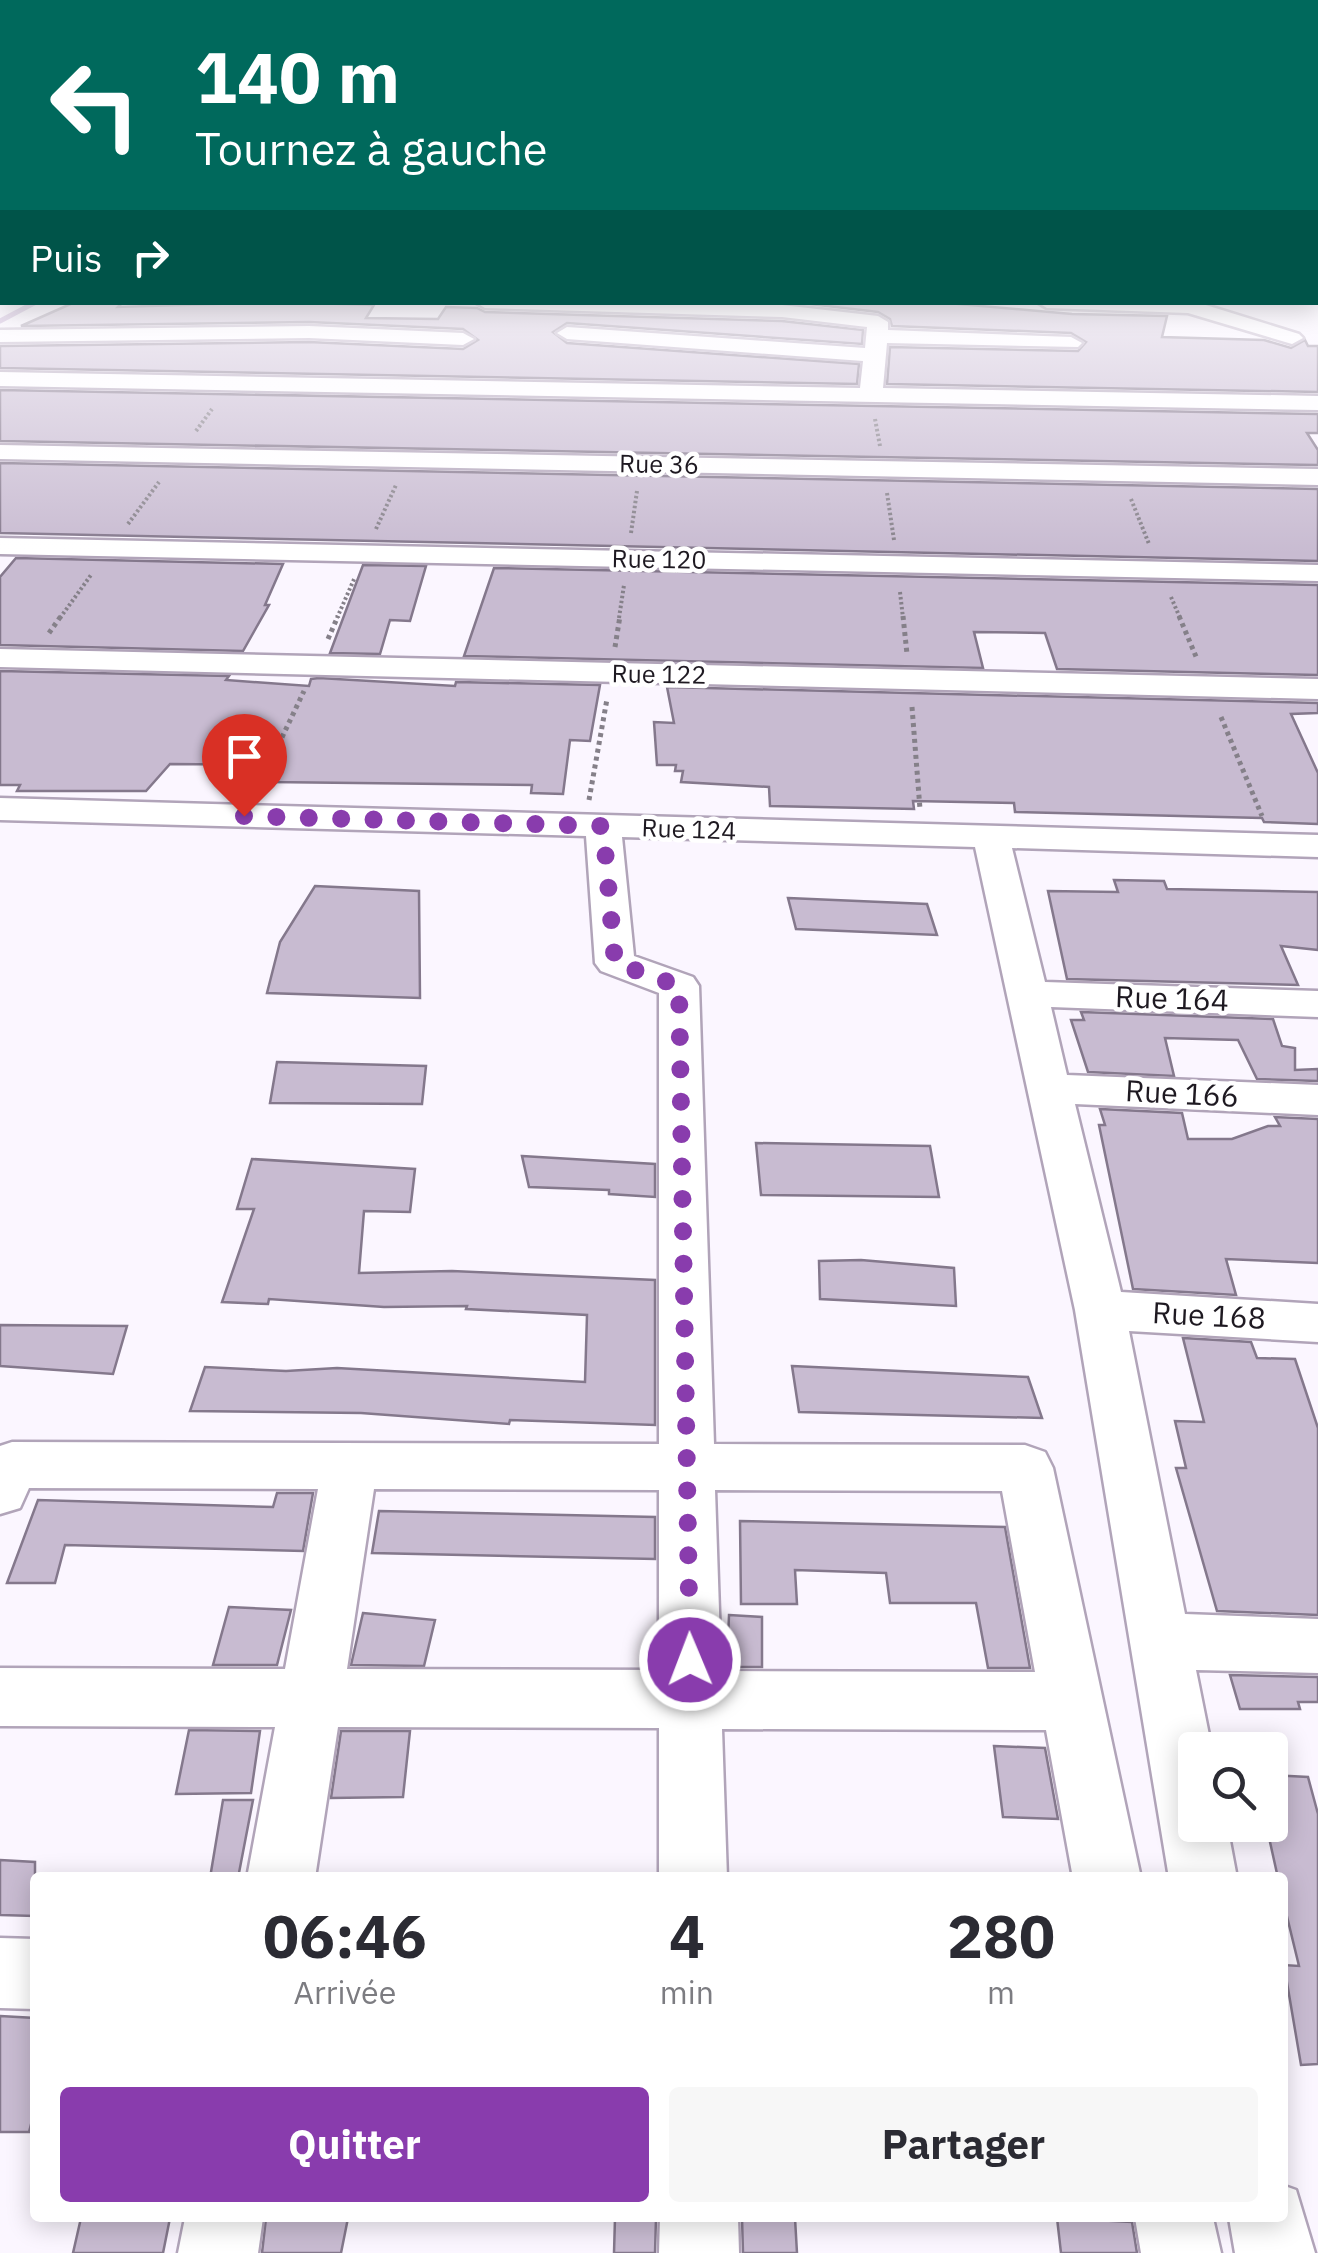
<!DOCTYPE html>
<html lang="fr">
<meta charset="utf-8">
<style>
body{margin:0;font-family:"IBM Plex Sans",sans-serif;background:#f7f7f7;color:#2b2b33;height:100vh;display:flex;flex-direction:column;font-size:38px;white-space:nowrap}
*{box-sizing:border-box;margin:0}
p{font-size:32px;color:#7c7c81}
.icon{flex:none;width:55px;height:55px;fill:none;stroke:currentColor;stroke-width:2;stroke-linecap:round;stroke-linejoin:round}
.map{position:relative;flex:1;overflow:hidden}
.drawer{position:absolute;left:30px;top:1872px;width:1258px;height:350px;display:flex;flex-direction:column;background:#fff;border-radius:10px;box-shadow:0 5px 25px #0003}
.drawer>*{flex:none}
.top-card{position:absolute;left:0px;top:0px;width:1320px;height:305px;box-shadow:0 5px 25px #0003;background:#00695c;color:#fff;overflow:hidden}
.tools{position:absolute;left:1178px;top:1732px;display:grid;gap:20px}
.tools a{display:grid;place-items:center;width:110px;height:110px;border-radius:10px;background:#fff;box-shadow:0 5px 25px #0003;font-size:50px}
.pin{position:absolute;display:grid;place-items:center;width:85px;height:85px;color:#fff;margin:-102px -42px;border-radius:50% 50% 50% 0;rotate:-45deg;box-shadow:0 0 10px #0007}
.pin .icon{rotate:45deg}
.me{position:absolute;width:110px;margin:-55px;rotate:359deg;stroke-linejoin:round;filter:drop-shadow(0 0 8px #0008)}
.turn{display:flex;align-items:center;gap:35px;height:210px;padding:0 30px;font-size:45px}
.turn .icon{width:130px;height:130px;stroke-width:2.5}
.turn b{display:block;font-size:70px;line-height:85px}
.then{display:flex;align-items:center;height:95px;padding:0 30px;background:#0003;gap:20px;font-size:38px}
.eta{display:flex;justify-content:space-evenly;align-items:center;height:170px;text-align:center}
.eta b{font-size:60px;font-weight:800;line-height:70px}
.primary-button{display:flex;gap:20px;margin-top:auto;padding:20px 30px}
.primary-button a{flex:1;height:115px;border-radius:10px;background:#893cad;color:#fff;font-size:40px;font-weight:800;line-height:115px;text-align:center}
.primary-button a+a{background:#f7f7f7;color:#2b2b33}
.map>svg:first-child{display:block}
.lines{fill:none;stroke-linecap:round;stroke-linejoin:round}
.stream{stroke:#b192c3;stroke-width:5}
.building{fill:#c8bbd1;stroke:#84788c;stroke-width:2.5}
.minor-casing{stroke:#b1a4b9;stroke-width:5}
.path-far1{stroke:#858089;stroke-width:4;stroke-dasharray:2.5 2.5;stroke-linecap:butt}
.path{stroke:#858089;stroke-width:5;stroke-dasharray:4 4;stroke-linecap:butt}
.minor{fill:#fff;fill-rule:evenodd}
.route{stroke:#893cad;stroke-width:18;stroke-dasharray:0 32.4}
.labels{text-anchor:middle;stroke-width:9;stroke-linejoin:round;paint-order:stroke}
.far-street-label{font-size:25px;fill:#1e1921;stroke:#fff}
.street-label{font-size:30px;fill:#1e1921;stroke:#fff}
</style>
<div class="map">
<svg width="1318" height="2253" viewBox="0 0 1318 2253">
<rect width="100%" height="100%" fill="#fbf6ff"/>
<g class="lines">
<!-- stream -->
<path class="stream" d="M0,321L36,302"/>
</g>
<!-- building -->
<path class="building" d="M75,302H123L118,307L276,302L374,305L366,318L438,319L446,307L477,308L485,312L782,321L863,330L862,344L567,323L553,332L567,343L859,364L857,384L0,368V346L309,342L463,349L478,340L463,329L309,322L21,326Z
M793,302H936L1072,314L1167,316L1162,337L1264,340L1291,348L1305,340L1308,346H1318V392L887,384L890,347L1078,351L1086,342L1071,333L892,326L890,319L878,312Z
M0,390L1318,414V433H1307L1318,450V465L0,441Z
M0,463L1318,489V561L0,533Z
M16,558L283,564L265,605H269L243,651L0,645V577Z
M363,565L426,566L410,621L390,620L380,654L330,653Z
M494,568L1318,585V675L1057,669L1045,633L974,632L983,668L464,656Z
M0,671L229,676L226,680L309,686L311,679L319,678L455,686L456,682L600,685L590,741L570,740L563,794L531,793L532,785L270,782L277,765L170,764L146,791H17L20,785H0Z
M667,687L1318,703V713L1291,714L1318,773V824L1264,822L1262,818L1015,812L1014,803L913,801L914,809L770,806L769,787L681,782L683,771H675L676,765H657L654,722L674,723Z
M1114,880L1164,881L1167,889L1318,892V950L1281,946L1298,985L1067,979L1048,891L1118,892Z
M315,886L419,891L420,998L267,993L280,942Z
M788,898L927,904L937,935L796,929Z
M1081,1012L1273,1019L1282,1046L1295,1048V1070L1318,1069V1081L1257,1079L1238,1040L1165,1038L1174,1076L1088,1072L1071,1020H1084Z
M277,1062L426,1066L422,1104L270,1103Z
M1100,1109L1182,1113L1188,1139H1232L1268,1126H1280L1275,1117L1318,1119V1263L1226,1259L1236,1295L1133,1289L1099,1125H1105Z
M756,1143L930,1146L939,1197L761,1195Z
M522,1156L655,1164V1197L609,1194V1190L529,1187Z
M252,1159L415,1169L410,1212L364,1211L359,1273L452,1271L655,1280V1425L510,1420L509,1424L361,1413L190,1411L205,1367L286,1371L337,1368L585,1382L587,1315L466,1309L467,1306L384,1307L269,1299L268,1304L222,1302L254,1209H237Z
M861,1260L954,1268L956,1306L820,1299L819,1261Z
M0,1325L127,1326L113,1374L0,1366Z
M1183,1338L1251,1342L1257,1358L1295,1359L1318,1428V1615L1217,1611L1176,1468H1186L1175,1421L1204,1422Z
M792,1366L1028,1377L1042,1418L799,1412Z
M277,1493H313L303,1551L65,1545L55,1583H7L38,1500L273,1507Z
M379,1511L655,1517V1559L372,1553Z
M740,1521L1005,1527L1030,1668H988L976,1603H890L886,1573L795,1570L797,1604H741Z
M229,1607L291,1610L277,1665H213Z
M363,1613L435,1620L424,1666L351,1665Z
M729,1615L762,1617V1667H727Z
M1230,1675L1318,1677V1702H1298L1300,1709H1240Z
M189,1730L260,1731L251,1793L176,1794Z
M341,1731H410L403,1797L331,1798Z
M994,1746L1045,1748L1058,1819L1003,1817Z
M1270,1775L1308,1777L1318,1814V2064L1301,2065L1284,1965L1299,1966L1282,1896V1878H1278L1270,1842Z
M223,1800H253L238,1878H210Z
M0,1860L35,1862V1916L0,1915Z
M0,2016L35,2018V2109L29,2132H0Z
M81,2218H170L163,2253H73Z
M266,2218H348L341,2253H262Z
M615,2218H656L655,2253H614Z
M742,2218H795L797,2253H743Z
M1057,2218L1132,2222L1137,2253H1061Z"/>
<g class="lines">
<defs>
<path id="minor" d="M0,259H2V271H0Z
M475,302L782,305L878,316L888,322V330L1071,337L1082,343L1078,347L887,343L883,388L1318,396V410L0,386V372L860,388L863,361L567,339L557,333L567,327L865,348L867,327L782,317L485,308Z
M1037,302H1196L1299,334L1303,338L1292,344L1188,313L1047,308Z
M309,326L463,333L474,339L463,345L309,338L0,342V330Z
M0,445L1318,469V485L0,459Z
M0,538L1318,565V581L0,554Z
M0,649L1318,679V699L0,667Z
M0,798L1318,835V857L1012,848L1045,982L1318,991V1017L1051,1007L1067,1075L1318,1085V1115L1075,1104L1121,1292L1318,1304V1342L1129,1331L1185,1614L1318,1619V1673L1196,1670L1212,1750H1195V1825H1227L1237,1878H1169L1075,1310L975,847L622,837L634,956L693,977L699,986L714,1444L1025,1445L1045,1452L1053,1468L1141,1878H1073L1046,1730L722,1729L727,1878H659V1728L338,1727L315,1878H247L275,1727L0,1726V1668L285,1669L318,1489L29,1488L20,1508L0,1514V1446L12,1442L659,1444V993L601,971L595,963L586,836L0,820ZM374,1489L659,1490V1670L347,1669ZM715,1490L1002,1491L1035,1672L721,1671Z
M0,1938L35,1939V2009L0,2008Z
M1282,2185L1296,2190L1315,2253H1235L1229,2218H1282Z
M185,2218H263L258,2253H178Z
M660,2218H738L739,2253H659Z
M1135,2218H1213L1221,2253H1141Z"/>
</defs>
<!-- minor casing -->
<use href="#minor" class="minor-casing"/>
<!-- path-far1 -->
<path class="path-far1" d="M875,419L880,446
M196,431L212,409
M887,493L894,540
M1131,499L1149,544
M128,524L159,482
M376,529L396,485
M631,533L637,491
M900,592L903,618
M1171,597L1180,618
M60,618L91,575
M337,618L355,577
M619,618L624,585"/>
<!-- path -->
<path class="path" d="M903,616L907,654
M1179,616L1197,659
M49,633L61,616
M328,639L338,616
M615,647L620,616
M912,707L920,809
M1221,717L1262,816
M258,788L304,691
M589,800L607,699"/>
<!-- minor -->
<use href="#minor" class="minor"/>
</g>
<!-- sky -->
<linearGradient id="sky" x2="0" y2="1"><stop stop-color="#92a6d9"/><stop offset="0.43" stop-color="#fdfbff"/><stop offset="1" stop-color="#fdfbff" stop-opacity="0"/></linearGradient>
<rect width="1318" height="554" fill="url(#sky)"/>
<g class="lines">
<!-- route -->
<path class="route" d="M244,816L603,826L615,963L679,986L690,1660"/>
</g>
<g class="labels">
<!-- far-street labels -->
<g class="far-street-label">
<text transform="translate(659 464) rotate(1)" y="9">Rue 36</text>
<text transform="translate(659 559) rotate(1)" y="9">Rue 120</text>
<text transform="translate(659 674) rotate(1)" y="9">Rue 122</text>
<text transform="translate(689 829) rotate(2)" y="9">Rue 124</text>
</g>
<!-- street labels -->
<g class="street-label">
<text transform="translate(1172 999) rotate(2)" y="10">Rue 164</text>
<text transform="translate(1182 1094) rotate(3)" y="10">Rue 166</text>
<text transform="translate(1209 1316) rotate(3)" y="10">Rue 168</text>
</g>
</g>
</svg>
<div class="tools">
<a><svg class="icon" aria-label="search" viewBox="0 0 24 24"><circle cx="10" cy="10" r="6"/><path d="M15 15l6 6"/></svg></a>
</div>
<div class="pin" style="left:244px;top:816px;background:#d93025"><svg class="icon" aria-label="arrive" viewBox="0 0 24 24"><path d="M6 21V4h12l-3 4 3 4H6"/></svg></div>
<svg class="me" style="left:690px;top:1660px" viewBox="-20 -20 40 40"><circle r="17" fill="#893cad" stroke="#fff" stroke-width="3"/><path d="M0-11L8 9 0 5-8 9z" fill="#fff"/></svg>
<div class="top-card">
<div class="turn"><svg class="icon" aria-label="left" viewBox="0 0 24 24"><path d="M17 20v-9H6M10 6l-5 5 5 5"/></svg><div><b>140 m</b>Tournez à gauche</div></div>
<div class="then">Puis<svg class="icon" aria-label="right" viewBox="0 0 24 24"><path d="M7 20v-9h11M14 6l5 5-5 5"/></svg></div>
</div>
<section class="drawer">
<div class="eta">
<div><b>06:46</b><p>Arrivée</p></div>
<div><b>4</b><p>min</p></div>
<div><b>280</b><p>m</p></div>
</div>
<div class="primary-button"><a>Quitter</a><a>Partager</a></div>
</section>
</div>
